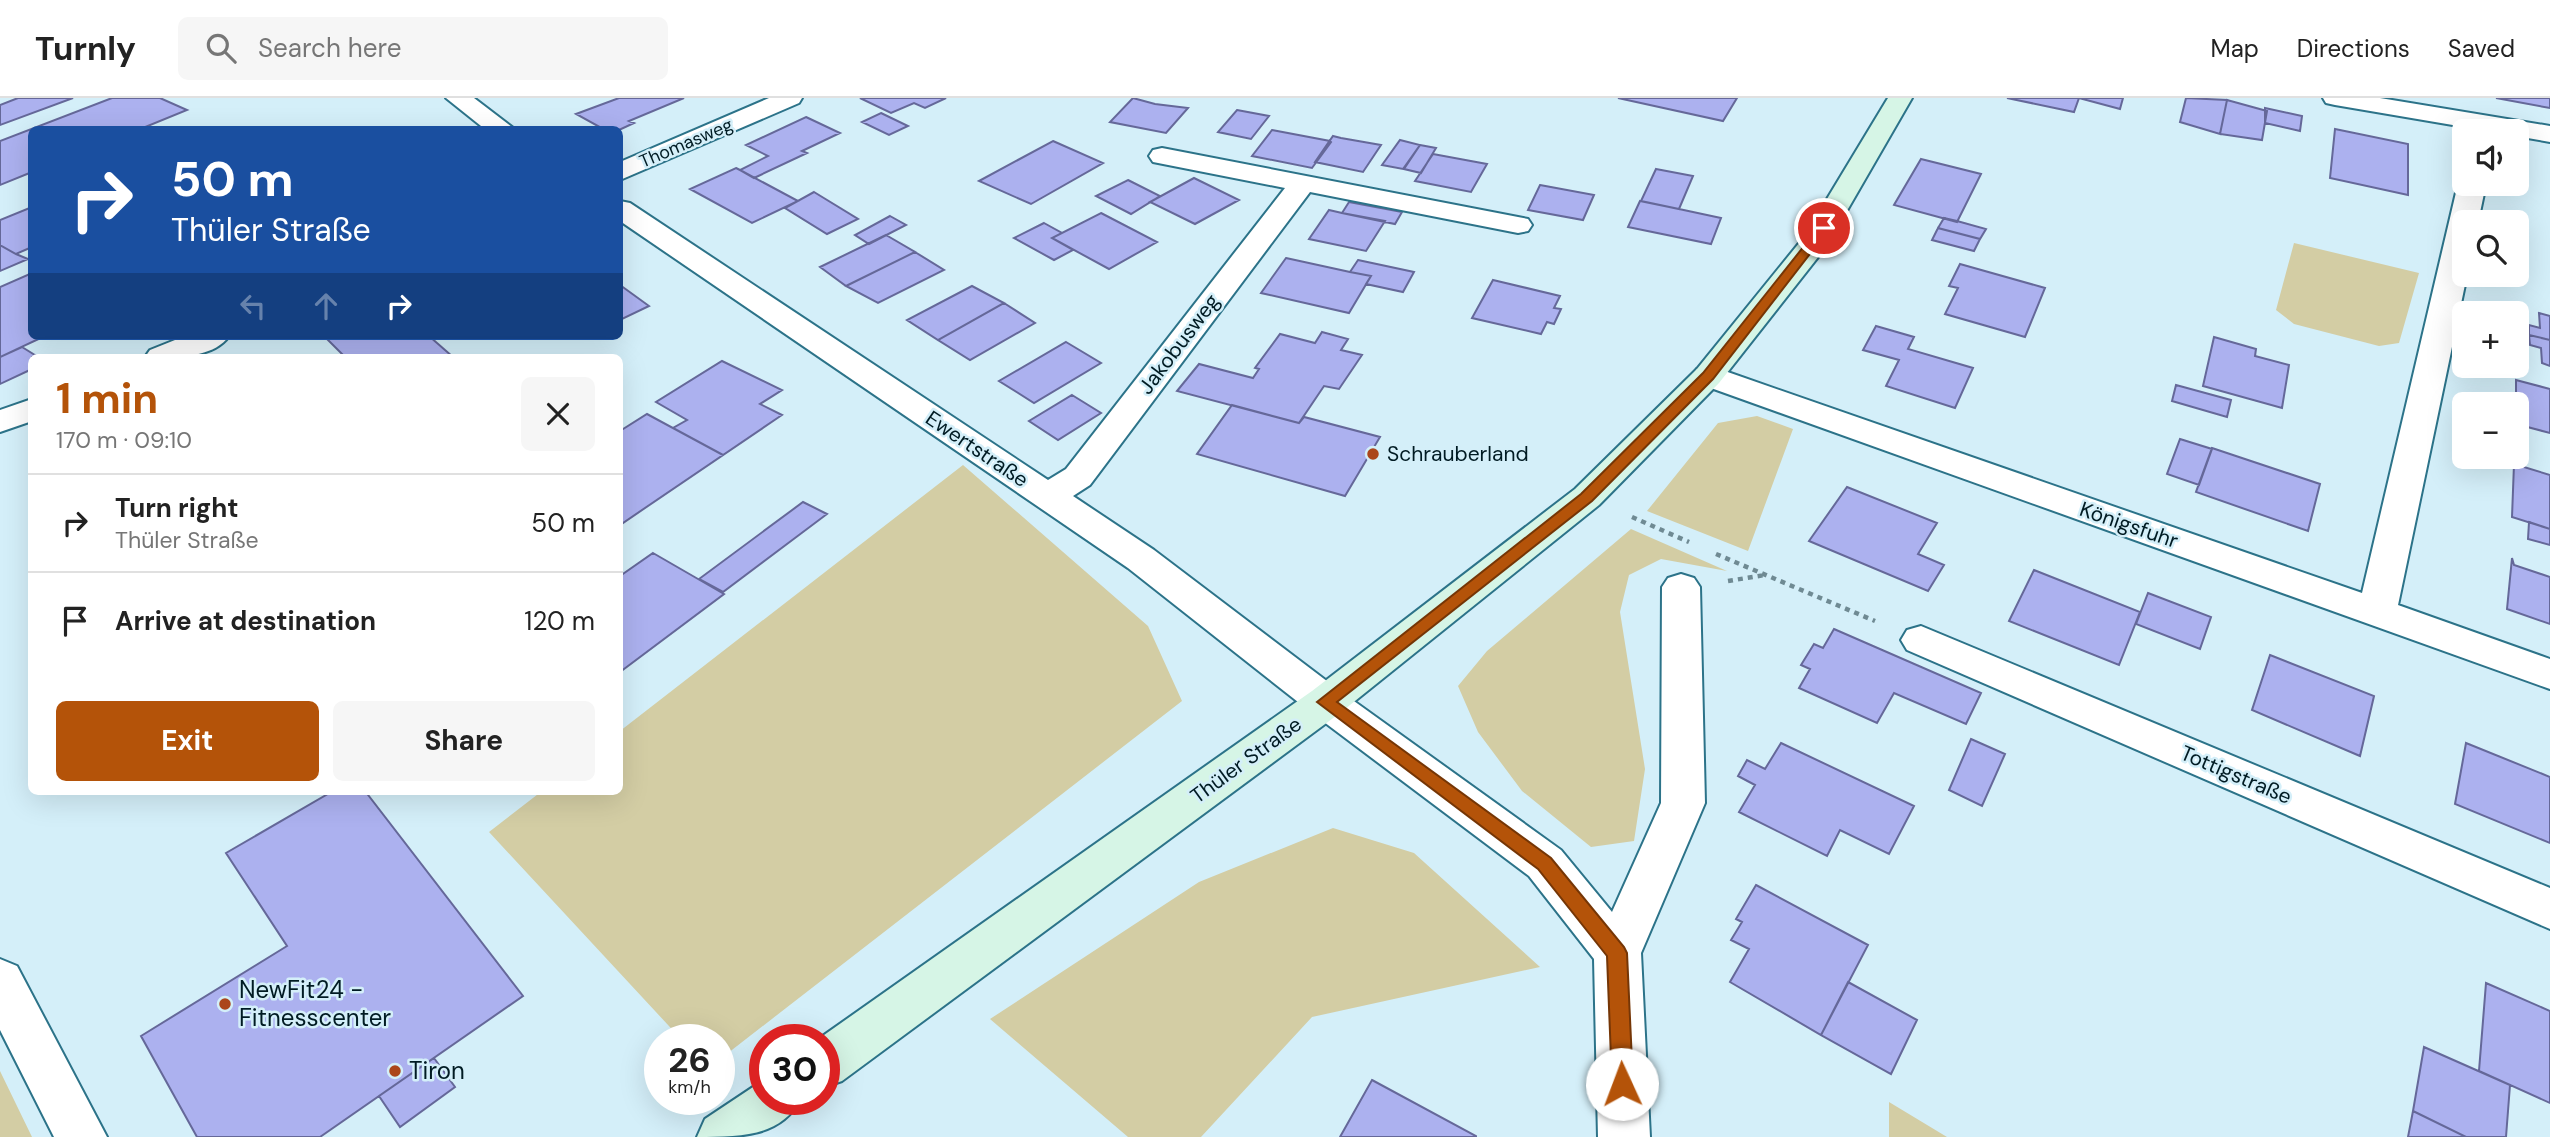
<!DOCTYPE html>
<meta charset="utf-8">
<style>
body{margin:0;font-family:"DM Sans",sans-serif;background:#f6f6f6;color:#222;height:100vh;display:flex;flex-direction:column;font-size:26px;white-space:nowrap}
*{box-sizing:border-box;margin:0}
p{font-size:23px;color:#767676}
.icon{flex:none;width:38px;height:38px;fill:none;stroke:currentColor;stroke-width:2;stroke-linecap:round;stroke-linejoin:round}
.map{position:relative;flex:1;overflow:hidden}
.details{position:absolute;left:28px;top:256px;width:595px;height:441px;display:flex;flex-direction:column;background:#fff;border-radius:10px;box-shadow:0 7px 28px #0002}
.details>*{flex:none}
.guide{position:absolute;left:28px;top:28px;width:595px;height:214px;border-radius:10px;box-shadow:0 7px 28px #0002;background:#1a4fa0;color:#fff;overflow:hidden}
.tools{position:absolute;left:2452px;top:21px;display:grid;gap:14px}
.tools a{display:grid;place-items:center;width:77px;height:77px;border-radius:10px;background:#fff;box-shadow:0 7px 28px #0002;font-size:35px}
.speed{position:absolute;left:644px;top:926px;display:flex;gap:14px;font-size:35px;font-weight:700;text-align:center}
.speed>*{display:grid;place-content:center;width:91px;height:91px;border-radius:50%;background:#fff;box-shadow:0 7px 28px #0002;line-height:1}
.speed small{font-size:18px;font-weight:400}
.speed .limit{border:10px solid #d22;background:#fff;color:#111}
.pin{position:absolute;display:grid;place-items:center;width:60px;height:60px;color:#fff;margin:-30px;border:4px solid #fff;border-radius:50%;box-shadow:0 2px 7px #0007}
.me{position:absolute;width:77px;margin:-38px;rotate:358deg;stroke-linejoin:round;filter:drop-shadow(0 0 5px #0008)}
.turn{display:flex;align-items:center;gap:24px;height:147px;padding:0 28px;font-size:32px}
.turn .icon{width:91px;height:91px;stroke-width:2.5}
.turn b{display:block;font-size:49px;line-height:60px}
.lanes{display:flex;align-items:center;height:66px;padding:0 28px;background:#0003;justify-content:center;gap:35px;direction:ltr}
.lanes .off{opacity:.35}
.round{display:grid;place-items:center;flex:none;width:74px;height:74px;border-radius:10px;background:#f6f6f6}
.overview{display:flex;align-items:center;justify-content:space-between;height:119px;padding:0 28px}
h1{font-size:42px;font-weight:700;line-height:52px;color:#b45309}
.button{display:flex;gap:14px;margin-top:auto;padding:14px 28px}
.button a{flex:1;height:80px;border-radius:10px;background:#b45309;color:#fff;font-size:28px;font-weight:700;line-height:80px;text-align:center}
.button a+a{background:#f6f6f6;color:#222}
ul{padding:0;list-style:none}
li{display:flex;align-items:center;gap:21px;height:98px;padding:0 28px;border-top:2px solid #e0e0e0}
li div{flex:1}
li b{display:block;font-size:26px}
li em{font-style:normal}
header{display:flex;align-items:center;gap:42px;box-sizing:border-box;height:98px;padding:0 35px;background:#fff;border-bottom:2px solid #e0e0e0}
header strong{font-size:33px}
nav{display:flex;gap:38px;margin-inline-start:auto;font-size:24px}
.search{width:490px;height:63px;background:#f6f6f6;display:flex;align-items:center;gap:18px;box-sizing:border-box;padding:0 24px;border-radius:10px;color:#767676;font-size:26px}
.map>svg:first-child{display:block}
.green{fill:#d3cda4}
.building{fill:#acb1ef;stroke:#656899;stroke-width:2}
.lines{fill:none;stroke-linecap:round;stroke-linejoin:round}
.street-casing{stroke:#2c7389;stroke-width:4}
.secondary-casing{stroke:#2c7389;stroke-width:4}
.path{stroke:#6f8a93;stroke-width:4.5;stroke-dasharray:5 5;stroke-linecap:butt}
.street{fill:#fff;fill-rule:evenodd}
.secondary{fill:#d6f5e6;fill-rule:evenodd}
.route{fill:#b45309;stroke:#753606;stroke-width:2}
.poi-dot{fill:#ab461b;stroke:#d4eff9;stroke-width:2.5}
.labels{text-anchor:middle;stroke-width:5;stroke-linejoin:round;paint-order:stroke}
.far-street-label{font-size:18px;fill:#001b23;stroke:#d4eff9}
.street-label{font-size:21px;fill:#001b23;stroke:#d4eff9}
.poi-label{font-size:21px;fill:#001b23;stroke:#d4eff9;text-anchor:start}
.near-poi-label{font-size:24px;fill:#001b23;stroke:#d4eff9;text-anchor:start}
</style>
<header>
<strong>Turnly</strong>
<div class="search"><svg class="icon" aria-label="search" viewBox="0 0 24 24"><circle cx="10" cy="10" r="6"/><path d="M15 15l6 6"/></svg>Search here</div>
<nav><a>Map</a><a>Directions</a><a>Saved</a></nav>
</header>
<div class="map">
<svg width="2550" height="1039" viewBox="0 0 2550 1039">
<rect width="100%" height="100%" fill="#d4eff9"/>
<!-- green -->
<path class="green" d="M2294,145L2419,175L2399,245L2379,248L2294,226L2276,212Z
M1757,318L1793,331L1748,453L1647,413L1718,325Z
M963,367L1148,528L1182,603L719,962V942L681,941L489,734L542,693H620V633Z
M1631,431L1727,473L1661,461L1629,477L1620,514L1645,671L1634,743L1591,749L1522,693L1478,634L1458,588L1487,553Z
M1333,730L1414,755L1540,869L1312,919L1201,1039H1128L990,921L1199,784Z
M0,973L32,1039H0Z
M1889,1004L1947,1039H1889Z"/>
<!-- building -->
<path class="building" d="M18,0H73L0,27V7Z
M112,0H160L187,12L138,32H32V74L0,87V43Z
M619,0H684L629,23L634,25L619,32H605L576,16Z
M860,0H946L925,10L914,5L891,15Z
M1133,0L1155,6L1188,10L1166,35L1110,24Z
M1618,0H1737L1723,23Z
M2007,0H2079L2074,14Z
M2079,0H2123L2120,11Z
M2186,0L2227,2L2220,36L2180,24Z
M2496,0H2550V10Z
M2227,2L2267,13L2262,42L2220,36Z
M2265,10L2302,18L2300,33L2265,25Z
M1237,12L1269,18L1251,41L1218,34Z
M881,15L908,28L889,37L862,24Z
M806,19L840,35L802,53L807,55L754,80L740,72L768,58L746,47Z
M2335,31L2408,46V97L2330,80Z
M1272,32L1330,43L1331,44L1312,70L1252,58Z
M1333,38L1341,40L1381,47L1363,74L1315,64Z
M1400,42L1420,47L1403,71L1382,67Z
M1053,43L1103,65L1031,106L979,83Z
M1420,47L1436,50L1421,75L1404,71Z
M1433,56L1487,66L1471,94L1415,83Z
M1921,61L1981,76L1957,124L1894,107Z
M736,70L740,72L798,103L752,125L690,91Z
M1656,71L1693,78L1679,111L1641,103Z
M1194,80L1239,102L1195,126L1150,104Z
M1128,82L1160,98L1131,116L1096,98Z
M1540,87L1594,97L1583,122L1528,112Z
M814,94L858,121L827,136L785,110Z
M1640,103L1679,111L1721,120L1711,146L1628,129Z
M1349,104L1402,114L1395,126L1342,115Z
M32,109V149L16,156L0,147V122Z
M1329,112L1342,115L1385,123L1366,153L1309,141Z
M1101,115L1157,144L1109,171L1052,140Z
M890,118L906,127L869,146L855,137Z
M1944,120L1957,123L1986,131L1980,141L1938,130Z
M1044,125L1062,135L1052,140L1073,152L1054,162L1014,140Z
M1938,130L1980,141L1974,153L1932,142Z
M886,137L915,154L846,188L820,169Z
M0,147L16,156L28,161L0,173Z
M915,154L944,172L878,205L846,188Z
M1286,160L1350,174L1371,178L1349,215L1261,195Z
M1358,162L1414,174L1403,194L1366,186L1371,178L1350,174Z
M1960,166L2045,190L2025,239L1945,216L1958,190L1949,188Z
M32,175V238H45L0,259V189Z
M1493,182L1560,198L1554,210L1561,211L1554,226L1547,224L1541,236L1472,220Z
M620,187L649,208L620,222Z
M972,188L1004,205L938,242L907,222Z
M1004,205L1035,225L970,262L938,242Z
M2539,215L2550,218V242L2529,237V227L2540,230Z
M1876,228L1914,239L1908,251L1973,270L1955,310L1886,288L1899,262L1863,252Z
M1322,234L1348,241L1341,252L1362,257L1339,291L1324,288L1299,325L1177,293L1199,266L1253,280L1259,271L1255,270L1280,236L1315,245Z
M2529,237L2550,242V268L2542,265L2541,250L2530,247Z
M324,238H429L453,259H345Z
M2214,239L2256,251L2255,258L2289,267L2282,310L2203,288Z
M1066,244L1101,265L1034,305L999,283Z
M22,249L38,259H32V271L0,286V259Z
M722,263L782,292L760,306L782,317L723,357L673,330L687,322L656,304Z
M2516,282L2550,291V335L2516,326Z
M2176,287L2231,302L2227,319L2172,303Z
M1072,297L1101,315L1058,342L1029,323Z
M1232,307L1299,325L1304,319L1380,339L1345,398L1197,356Z
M647,316L723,357L620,427V333Z
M2180,341L2212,351L2199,387L2167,376Z
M2212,350L2320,386L2308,433L2196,394Z
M2514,366L2550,377V431L2512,419Z
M1847,389L1937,425L1918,456L1944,467L1928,493L1809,443Z
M803,404L827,416L723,494L699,481Z
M2529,424L2550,431V447L2528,441Z
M653,455L724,496L620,574V478Z
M2512,460L2514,467L2550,479V526L2507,511Z
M2034,472L2140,514L2119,567L2009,523Z
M2148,495L2211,519L2200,551L2136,526Z
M1834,531L1981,595L1966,626L1894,595L1877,625L1799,590L1810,571L1801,567L1814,546L1823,550Z
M2270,557L2374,598L2360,658L2252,612Z
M1971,641L2005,656L1982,708L1949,692Z
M1781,645L1914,708L1889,756L1840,732L1827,758L1739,714L1755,687L1738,678L1747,662L1765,671Z
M2466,645L2550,679V745L2455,706Z
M333,693H365L523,898L320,1039H197L141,938L287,848L226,755Z
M1756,787L1868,847L1821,937L1730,884L1749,851L1731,842L1742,824L1736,821Z
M1848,884L1917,922L1891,976L1821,937Z
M2486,885L2550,913V1005L2479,973Z
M2424,949L2510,987L2506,1039H2466L2413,1013Z
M434,960L455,989L400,1029L379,998Z
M1372,982L1476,1038V1039H1340Z
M2413,1013L2466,1039H2408Z"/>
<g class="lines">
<defs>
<path id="street" d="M446,0H474L516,32H486Z
M769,0H802L799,5L620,82V64Z
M2323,0H2380L2550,28V44L2516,38V33H2488L2335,7L2326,5Z
M1162,50L1518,119L1528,121L1532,127L1528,133L1518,135L1310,94L1090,387L1073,398L1154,452L1340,593L1561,752L1612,814L1661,705L1662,489L1668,480L1681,476L1694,480L1700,489L1705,705L1641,855L1650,1039H1598L1594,861L1529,778L1312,615L1128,470L620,123V103L630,105L1048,382L1066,371L1285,90L1153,64L1149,58L1153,52Z
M2464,80V86H2486L2478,124H2464V177H2467L2398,507L2550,561V591L1697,285L1692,278L1697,271L1708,268L1719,271L2362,495L2458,86Z
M185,238H229C212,262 171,259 145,259L150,252Z
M32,301V323L0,334V312Z
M1921,528L2550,790V831L1907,552L1901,542L1907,532Z
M0,861L17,868L107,1039H54L0,932Z"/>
<path id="secondary" d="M1888,0H1912L1826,149L1719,285L1599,407L1340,615L842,983L824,989V942H817L1312,593L1575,391L1697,271L1804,139Z
M765,981V1001H801C780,1039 741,1039 697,1039L705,1021Z"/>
</defs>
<!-- street casing -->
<use href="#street" class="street-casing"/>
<!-- secondary casing -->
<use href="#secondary" class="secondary-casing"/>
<!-- path -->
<path class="path" d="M1632,419L1689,444
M1716,456L1875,523
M1728,483L1765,477"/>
<!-- street -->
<use href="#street" class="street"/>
<!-- secondary -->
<use href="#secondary" class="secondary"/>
</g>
<!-- route -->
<path class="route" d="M1820,128L1830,130L1713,281L1592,403L1337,604L1551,760L1624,849L1627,855L1633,986L1629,993L1622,996L1615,993L1612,986L1607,858L1538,771L1317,604L1581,396L1703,275Z"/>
<!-- markers -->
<g class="poi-dot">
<circle cx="1373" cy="356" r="7"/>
<circle cx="225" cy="906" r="7"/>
<circle cx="395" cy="973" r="7"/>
</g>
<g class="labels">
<!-- far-street labels -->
<g class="far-street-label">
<text transform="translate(686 45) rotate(-23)" y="6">Thomasweg</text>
</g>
<!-- street labels -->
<g class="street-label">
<text transform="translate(1179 246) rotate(-53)" y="7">Jakobusweg</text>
<text transform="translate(977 351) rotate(34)" y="7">Ewertstraße</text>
<text transform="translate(2129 427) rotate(19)" y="7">Königsfuhr</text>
<text transform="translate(1246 662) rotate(-36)" y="7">Thüler Straße</text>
<text transform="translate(2236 677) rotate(23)" y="7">Tottigstraße</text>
</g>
<!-- poi labels -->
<g class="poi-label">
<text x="1387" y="363">Schrauberland</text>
</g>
<!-- near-poi labels -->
<g class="near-poi-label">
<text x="239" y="900">NewFit24 -<tspan x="239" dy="28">Fitnesscenter</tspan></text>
<text x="409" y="981">Tiron</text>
</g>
</g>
</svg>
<div class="tools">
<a><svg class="icon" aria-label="sound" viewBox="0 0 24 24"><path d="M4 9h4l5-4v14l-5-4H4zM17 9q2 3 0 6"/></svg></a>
<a><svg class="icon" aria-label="search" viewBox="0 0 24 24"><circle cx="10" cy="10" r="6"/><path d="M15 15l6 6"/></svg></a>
<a>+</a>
<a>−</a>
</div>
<div class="speed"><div>26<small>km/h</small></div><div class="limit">30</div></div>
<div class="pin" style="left:1824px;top:130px;background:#d93025"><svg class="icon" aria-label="arrive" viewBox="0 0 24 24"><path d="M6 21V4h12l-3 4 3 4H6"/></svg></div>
<svg class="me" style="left:1622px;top:986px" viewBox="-20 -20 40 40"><circle r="19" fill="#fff"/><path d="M0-13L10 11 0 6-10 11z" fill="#b45309"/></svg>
<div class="guide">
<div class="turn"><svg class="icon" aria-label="right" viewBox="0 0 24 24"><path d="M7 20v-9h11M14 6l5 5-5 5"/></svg><div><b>50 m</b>Thüler Straße</div></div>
<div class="lanes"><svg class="icon off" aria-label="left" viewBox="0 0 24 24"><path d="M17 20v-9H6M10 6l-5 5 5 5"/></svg><svg class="icon off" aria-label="ahead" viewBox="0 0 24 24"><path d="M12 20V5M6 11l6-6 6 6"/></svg><svg class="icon" aria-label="right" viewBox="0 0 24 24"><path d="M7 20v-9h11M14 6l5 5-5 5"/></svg></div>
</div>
<section class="details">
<div class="overview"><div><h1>1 min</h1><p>170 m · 09:10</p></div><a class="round"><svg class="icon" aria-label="close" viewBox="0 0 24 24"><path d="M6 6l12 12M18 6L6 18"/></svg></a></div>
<ul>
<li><svg class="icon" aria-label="right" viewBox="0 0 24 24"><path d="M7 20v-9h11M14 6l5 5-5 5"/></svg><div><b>Turn right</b><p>Thüler Straße</p></div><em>50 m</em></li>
<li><svg class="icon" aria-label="arrive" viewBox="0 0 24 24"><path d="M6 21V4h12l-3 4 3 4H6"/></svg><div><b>Arrive at destination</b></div><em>120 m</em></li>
</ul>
<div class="button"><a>Exit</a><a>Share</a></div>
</section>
</div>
